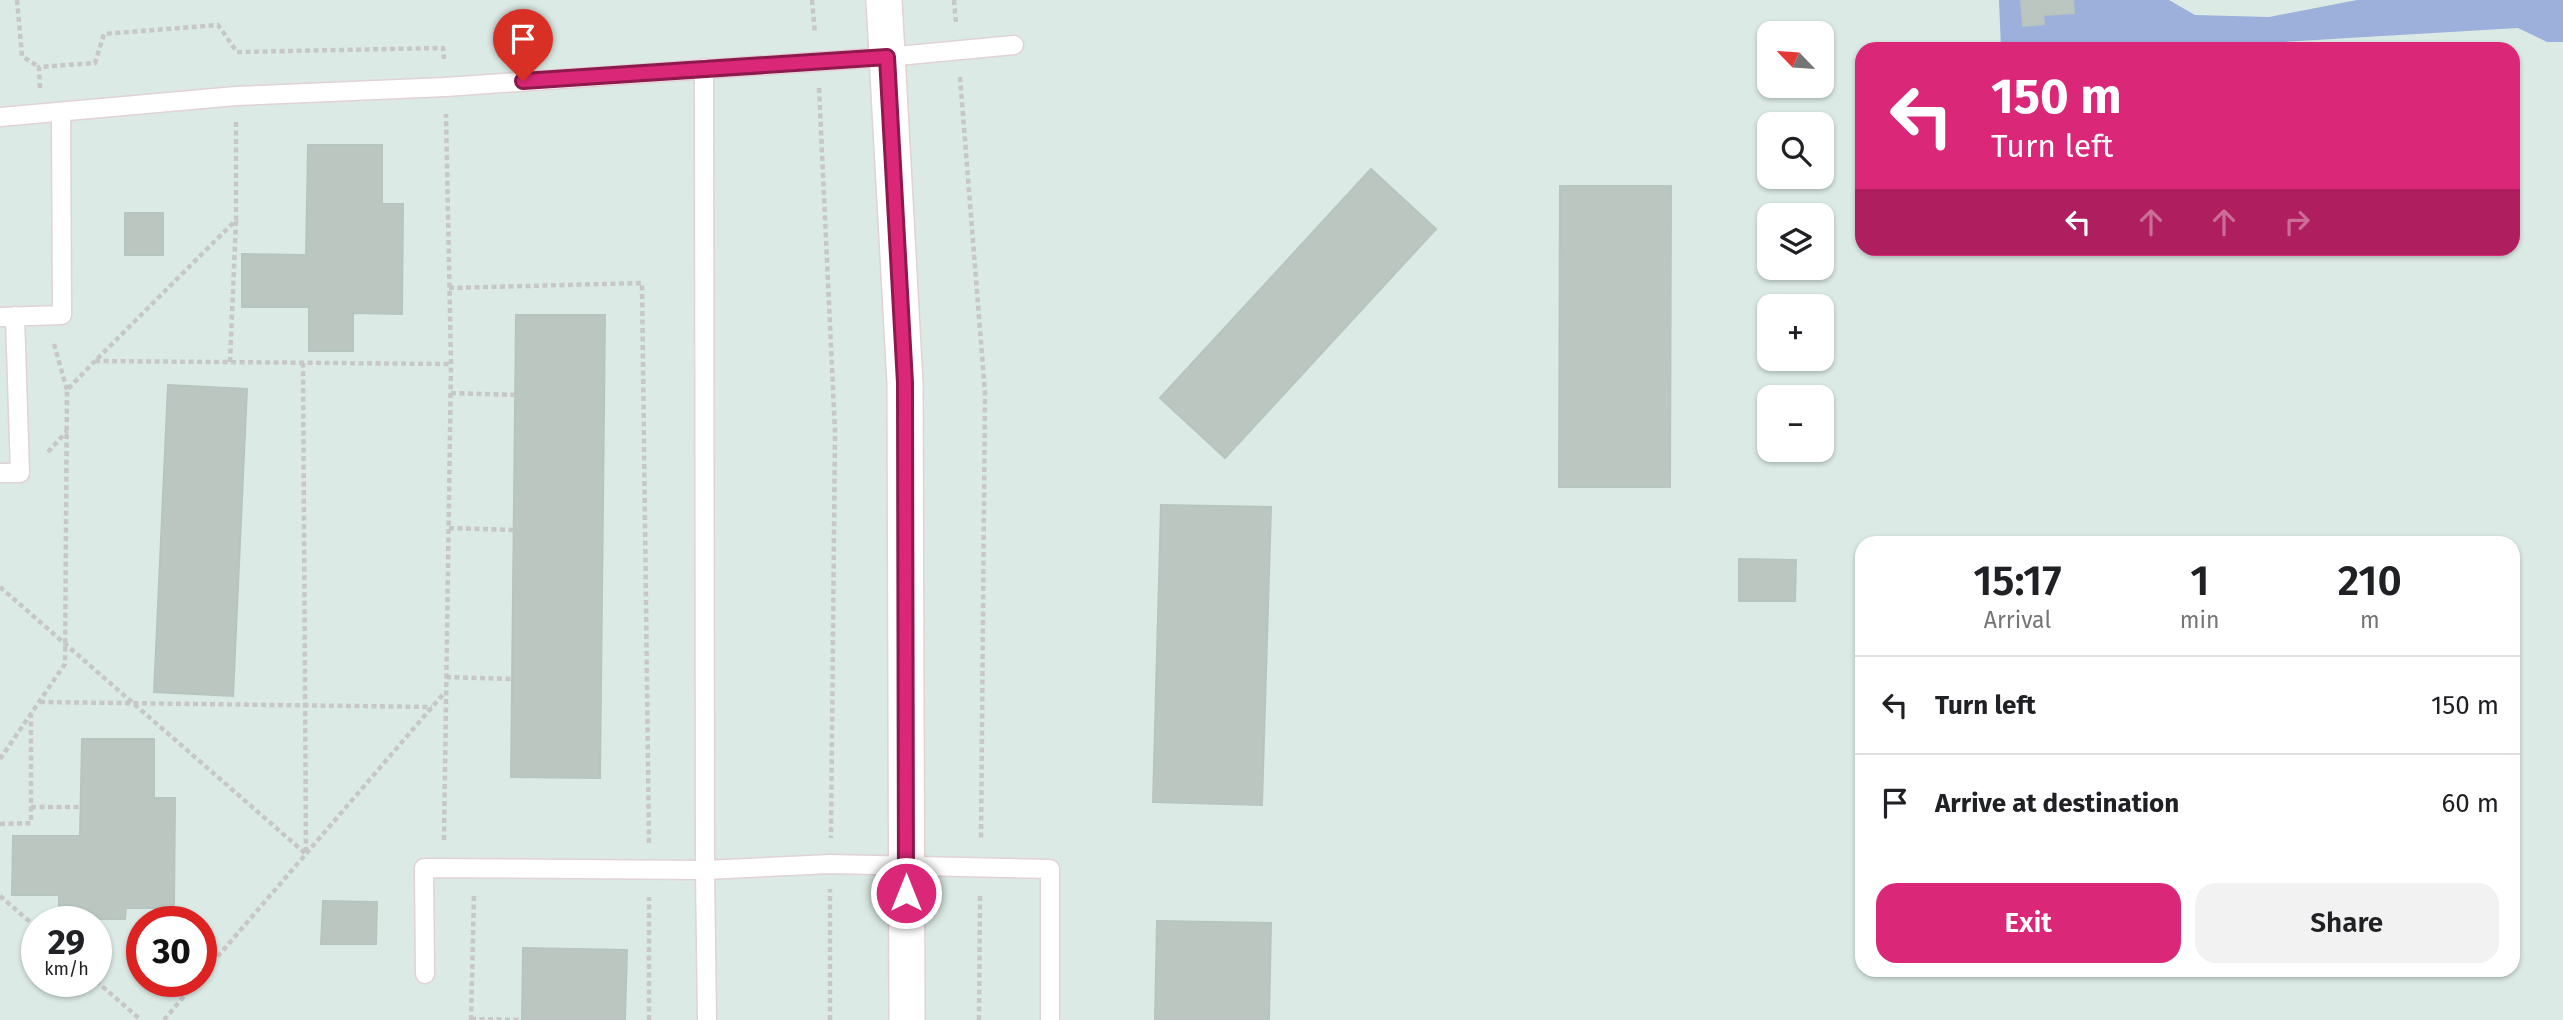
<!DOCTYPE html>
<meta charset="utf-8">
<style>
body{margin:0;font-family:"Fira Sans",sans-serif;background:#f2f2f2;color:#202124;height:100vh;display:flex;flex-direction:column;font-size:26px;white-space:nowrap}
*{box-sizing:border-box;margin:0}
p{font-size:23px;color:#757577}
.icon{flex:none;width:38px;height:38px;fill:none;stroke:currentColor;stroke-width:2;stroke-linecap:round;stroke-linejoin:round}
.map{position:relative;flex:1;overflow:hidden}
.drawer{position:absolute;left:1855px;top:536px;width:665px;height:441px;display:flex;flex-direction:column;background:#fff;border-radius:21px;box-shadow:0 2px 5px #0004}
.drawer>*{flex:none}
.guide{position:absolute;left:1855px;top:42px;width:665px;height:214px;border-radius:21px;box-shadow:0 2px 5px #0004;background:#db2777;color:#fff;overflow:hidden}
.needle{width:46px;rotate:295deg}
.tools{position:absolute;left:1757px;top:21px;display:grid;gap:14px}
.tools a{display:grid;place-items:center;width:77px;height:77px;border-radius:14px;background:#fff;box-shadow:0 2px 5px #0004;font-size:35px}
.speed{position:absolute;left:21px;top:906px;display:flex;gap:14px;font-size:35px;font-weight:700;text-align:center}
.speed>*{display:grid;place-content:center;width:91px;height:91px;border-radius:50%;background:#fff;box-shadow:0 2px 5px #0004;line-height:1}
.speed small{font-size:18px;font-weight:400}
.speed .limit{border:10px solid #d22;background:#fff;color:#111}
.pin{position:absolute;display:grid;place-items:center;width:60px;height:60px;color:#fff;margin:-72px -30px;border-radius:50% 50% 50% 0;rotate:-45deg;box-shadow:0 0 7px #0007}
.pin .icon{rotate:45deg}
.me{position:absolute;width:77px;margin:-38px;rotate:0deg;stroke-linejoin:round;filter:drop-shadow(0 0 5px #0008)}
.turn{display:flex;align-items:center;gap:24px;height:147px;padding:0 21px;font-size:32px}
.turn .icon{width:91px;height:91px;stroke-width:2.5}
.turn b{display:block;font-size:49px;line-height:60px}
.lanes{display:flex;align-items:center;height:66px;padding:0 21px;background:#0003;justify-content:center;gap:35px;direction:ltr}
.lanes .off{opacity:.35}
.eta{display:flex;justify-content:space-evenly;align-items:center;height:119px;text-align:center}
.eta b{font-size:42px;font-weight:600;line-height:49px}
.action{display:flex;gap:14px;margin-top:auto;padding:14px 21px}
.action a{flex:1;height:80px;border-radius:21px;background:#db2777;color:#fff;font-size:28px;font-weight:600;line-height:80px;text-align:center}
.action a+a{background:#f2f2f2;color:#202124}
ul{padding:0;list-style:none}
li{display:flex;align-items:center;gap:21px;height:98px;padding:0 21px;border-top:2px solid #e0e0e0}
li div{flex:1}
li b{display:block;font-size:26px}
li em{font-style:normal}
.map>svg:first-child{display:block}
.green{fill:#9db0dc}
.building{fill:#bcc6c1;stroke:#b6c5c0;stroke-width:2}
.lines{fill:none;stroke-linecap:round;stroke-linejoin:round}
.lane-casing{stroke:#e1d2d4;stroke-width:21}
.street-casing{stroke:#e1d2d4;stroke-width:38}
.path{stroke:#c7c7c7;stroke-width:4.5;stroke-dasharray:5 3.5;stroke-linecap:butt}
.lane{stroke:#fff;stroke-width:18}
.street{stroke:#fff;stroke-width:35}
.route-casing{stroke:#8e194d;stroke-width:18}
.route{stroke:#db2777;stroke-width:12}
</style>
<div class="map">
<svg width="2563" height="1020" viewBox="0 0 2563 1020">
<rect width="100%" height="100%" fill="#dceae5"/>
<!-- green -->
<path class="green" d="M1999,0H2169L2195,15L2269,17L2357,0H2563V42H2547L2518,28L2166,49H2001Z"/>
<!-- building -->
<path class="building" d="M2021,0H2073L2074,13L2043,15L2044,24L2023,26Z
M308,145H382V204H403L402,314L353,313V351H309V307H242V254L306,255Z
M1371,169L1436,229L1225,458L1160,398Z
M1560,186H1671L1670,487H1559Z
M125,213H163V255H125Z
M516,315H605L600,778L511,777Z
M168,385L247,389L233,696L154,692Z
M1161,505L1271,507L1262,805L1153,802Z
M1739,559L1796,560L1795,601H1739Z
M82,739H154V798H175L174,908H126L125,919H59V895H12L13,836H80Z
M323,901L377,902L376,944H321Z
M1157,921L1271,923L1269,1020H1155Z
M523,948L627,950L625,1020H522Z"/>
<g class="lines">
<defs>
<path id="lane" d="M704,68L705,870L830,864L1050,869V1020
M0,117L236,96L445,87L887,57L1014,45
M0,317L62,315L61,112
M0,473H20L15,316
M425,974L424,868L705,870L707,1020"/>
<path id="street" d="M884,0L905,383L907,1020"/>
</defs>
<!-- lane casing -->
<use href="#lane" class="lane-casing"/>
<!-- street casing -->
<use href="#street" class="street-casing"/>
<!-- path -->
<path class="path" d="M17,0L22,56L39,67
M812,0L815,34
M954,0L956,23
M960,77L985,393L981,841
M40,88L39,67L95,63L104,34L218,25L237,52L443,48L444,59
M819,88L835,432L831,838
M236,122V220L95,361L451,364
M449,288L642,283L649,843
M54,344L67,390
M230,362L236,221
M451,393L515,395
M48,452L67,431
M449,528L513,530
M0,587L306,854L303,363
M446,677L512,679
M40,702L432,707
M0,759L65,664L67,390L95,361
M31,807H81
M0,824L31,823V715
M444,840L451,364L446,114
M0,896L37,928
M201,976L445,692
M96,981L141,1020
M471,1019L522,1020
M164,1020L196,982
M471,1020L474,895
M649,1020V897
M830,1020V889
M979,1020L980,895"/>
<!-- lane -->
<use href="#lane" class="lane"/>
<!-- street -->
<use href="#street" class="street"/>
</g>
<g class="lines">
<defs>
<path id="route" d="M523,81L887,57L905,383L906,893"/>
</defs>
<!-- route casing -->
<use href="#route" class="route-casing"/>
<!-- route -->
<use href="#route" class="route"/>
</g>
</svg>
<div class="tools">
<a><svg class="needle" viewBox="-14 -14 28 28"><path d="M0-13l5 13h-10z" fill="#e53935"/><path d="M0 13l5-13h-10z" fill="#757577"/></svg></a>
<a><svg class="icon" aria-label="search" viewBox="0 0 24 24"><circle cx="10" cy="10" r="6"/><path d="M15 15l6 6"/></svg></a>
<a><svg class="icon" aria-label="layers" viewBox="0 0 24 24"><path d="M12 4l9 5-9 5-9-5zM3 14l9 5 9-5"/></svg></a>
<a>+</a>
<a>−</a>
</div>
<div class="speed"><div>29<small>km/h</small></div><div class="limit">30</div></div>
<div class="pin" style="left:523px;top:81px;background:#d93025"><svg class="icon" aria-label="arrive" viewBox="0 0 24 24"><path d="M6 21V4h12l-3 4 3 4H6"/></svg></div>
<svg class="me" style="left:906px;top:893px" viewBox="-20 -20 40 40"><circle r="17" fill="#db2777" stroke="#fff" stroke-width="3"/><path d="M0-11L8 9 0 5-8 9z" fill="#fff"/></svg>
<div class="guide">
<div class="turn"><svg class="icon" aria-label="left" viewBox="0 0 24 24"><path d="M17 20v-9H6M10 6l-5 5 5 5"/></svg><div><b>150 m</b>Turn left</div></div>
<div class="lanes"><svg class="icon" aria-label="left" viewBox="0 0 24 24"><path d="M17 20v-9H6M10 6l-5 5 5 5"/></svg><svg class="icon off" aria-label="ahead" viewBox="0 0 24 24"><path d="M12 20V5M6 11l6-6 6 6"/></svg><svg class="icon off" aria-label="ahead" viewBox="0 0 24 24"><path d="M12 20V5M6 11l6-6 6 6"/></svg><svg class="icon off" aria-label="right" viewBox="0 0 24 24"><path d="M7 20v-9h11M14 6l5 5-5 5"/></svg></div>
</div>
<section class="drawer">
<div class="eta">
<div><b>15:17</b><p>Arrival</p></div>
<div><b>1</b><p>min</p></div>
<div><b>210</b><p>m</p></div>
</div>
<ul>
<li><svg class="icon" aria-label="left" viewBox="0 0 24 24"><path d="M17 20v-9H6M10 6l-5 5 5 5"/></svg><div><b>Turn left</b></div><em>150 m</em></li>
<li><svg class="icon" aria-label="arrive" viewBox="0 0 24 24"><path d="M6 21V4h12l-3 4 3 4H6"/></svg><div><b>Arrive at destination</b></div><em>60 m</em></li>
</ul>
<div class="action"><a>Exit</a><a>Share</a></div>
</section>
</div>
